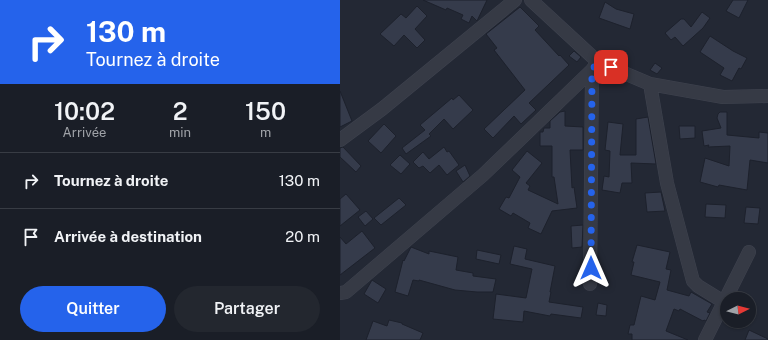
<!DOCTYPE html>
<html lang="fr">
<meta charset="utf-8">
<style>
body{margin:0;font-family:"Public Sans",sans-serif;background:#23272f;color:#f1f3f6;height:100vh;display:flex;flex-direction:column;font-size:15px;white-space:nowrap}
*{box-sizing:border-box;margin:0}
p{font-size:13px;color:#9fa2a7}
.icon{flex:none;width:22px;height:22px;fill:none;stroke:currentColor;stroke-width:2;stroke-linecap:round;stroke-linejoin:round}
.map{position:relative;flex:1;overflow:hidden}
.details{display:flex;flex-direction:column;background:#1a1e27;width:340px}
.details>*{flex:none}
.guide{background:#2563eb;color:#fff;overflow:hidden}
.needle{width:26px;rotate:84deg}
.fabs{position:absolute;left:380px;top:292px;display:grid;gap:8px}
.fabs a{display:grid;place-items:center;width:36px;height:36px;border-radius:50%;background:#1a1e27;box-shadow:0 1px 3px #0004,0 0 0 1px #383c44;font-size:20px}
.pin{position:absolute;display:grid;place-items:center;width:34px;height:34px;color:#fff;margin:-17px;border-radius:8px;box-shadow:0 2px 6px #0006}
.me{position:absolute;width:44px;margin:-22px;rotate:0deg;stroke-linejoin:round;filter:drop-shadow(0 0 3px #0008)}
.turn{display:flex;align-items:center;gap:14px;height:84px;padding:0 20px;font-size:18px}
.turn .icon{width:52px;height:52px;stroke-width:2.5}
.turn b{display:block;font-size:28px;line-height:34px}
.eta{display:flex;justify-content:space-evenly;align-items:center;height:68px;text-align:center}
.eta b{font-size:24px;font-weight:600;line-height:28px}
.cta{display:flex;gap:8px;margin-top:auto;padding:8px 20px}
.cta a{flex:1;height:46px;border-radius:24px;background:#2563eb;color:#fff;font-size:16px;font-weight:600;line-height:46px;text-align:center}
.cta a+a{background:#23272f;color:#f1f3f6}
ul{padding:0;list-style:none}
li{display:flex;align-items:center;gap:12px;height:56px;padding:0 20px;border-top:1px solid #383c44}
li div{flex:1}
li b{display:block;font-size:15px}
li em{font-style:normal}
main{display:flex;flex:1;min-height:0}
.map>svg:first-child{display:block}
.building{fill:#353b4b;stroke:#1d212c}
.lines{fill:none;stroke-linecap:round;stroke-linejoin:round}
.minor-casing{stroke:#3f434f;stroke-width:14}
.minor{stroke:#363a45;stroke-width:13}
.route{stroke:#2563eb;stroke-width:7;stroke-dasharray:0 12.6}
</style>
<main>
<section class="details">
<div class="guide">
<div class="turn"><svg class="icon" aria-label="right" viewBox="0 0 24 24"><path d="M7 20v-9h11M14 6l5 5-5 5"/></svg><div><b>130 m</b>Tournez à droite</div></div>
</div>
<div class="eta">
<div><b>10:02</b><p>Arrivée</p></div>
<div><b>2</b><p>min</p></div>
<div><b>150</b><p>m</p></div>
</div>
<ul>
<li><svg class="icon" aria-label="right" viewBox="0 0 24 24"><path d="M7 20v-9h11M14 6l5 5-5 5"/></svg><div><b>Tournez à droite</b></div><em>130 m</em></li>
<li><svg class="icon" aria-label="arrive" viewBox="0 0 24 24"><path d="M6 21V4h12l-3 4 3 4H6"/></svg><div><b>Arrivée à destination</b></div><em>20 m</em></li>
</ul>
<div class="cta"><a>Quitter</a><a>Partager</a></div>
</section>
<div class="map">
<svg width="428" height="340" viewBox="0 0 428 340">
<rect width="100%" height="100%" fill="#232834"/>
<!-- building -->
<path class="building" d="M83,0H147L137,21L132,16L129,23L121,19L123,15L107,8L106,10Z
M393,0H408L399,18L386,11Z
M265,2L276,9L294,14L290,29L259,18Z
M77,6L87,16L75,29L85,40L77,48L64,35L54,46L40,34L61,14L66,18Z
M180,7L199,26L195,30L219,56L220,55L229,65L189,103L196,110L181,124L174,116L153,138L144,129L185,90L154,50L157,48L146,34Z
M362,12L370,18L363,28L343,46L335,37L331,40L325,33L341,19H344L351,27Z
M370,36L393,51L407,58L401,69L399,68L392,81L380,75L384,68L360,52Z
M234,51L241,57L237,62L229,56Z
M315,63L322,68L317,74L310,70Z
M0,91L12,121L0,127Z
M119,95L133,110L113,129L104,119L89,134L91,136L66,154L62,148L85,130L80,125L112,98L113,100Z
M225,111V126L243,127V150H230L232,188L234,187L237,208L212,211L201,234L188,228L190,223L173,213L171,216L159,209L166,197L169,198L180,177L172,170L187,151L202,163L186,183L190,186L188,190L218,204L214,177H212V146H200V132H203L204,128H210V121L220,112Z
M380,112H387V135L419,138V132L428,133V163L410,160L407,190L379,185L378,187L360,182L365,158L389,166L390,146L368,147L369,145L364,146L362,131L381,128L377,118L378,114Z
M308,117L316,164L291,163L292,183H282L280,193L262,190L264,176L269,177L270,151L265,150L268,122L283,124L280,155H296V119Z
M44,124L56,136L41,153L28,141Z
M339,126H355V138L340,139Z
M3,147L21,166L16,172L0,157V148Z
M104,147L107,152L109,151L119,165L107,175L99,165L90,173L83,166L79,168L73,162L83,152L89,159Z
M60,155L70,164L61,174L50,165Z
M125,165L130,176L123,182L116,171Z
M321,192L325,211L307,212L305,193Z
M6,194L20,210L0,226V199Z
M59,198L66,205L41,225L34,218Z
M366,204L386,205L385,218L365,217Z
M406,207L420,208L418,224L404,223Z
M26,211L33,219L25,226L18,217Z
M243,225L242,247L232,248L231,226Z
M22,231L35,248L0,275V237L6,244Z
M297,245L330,252L326,269L331,270L327,290L349,296L351,292L372,304L367,312L370,313L366,321L364,320L363,321L340,309L339,311L334,309L326,331L348,340H292V334H288L290,325H294L301,296L315,300L320,282L291,275L294,262H292Z
M174,246L187,249L185,259L215,266L210,292H211L209,302L243,307L241,318L211,314L210,316L184,311L183,322L153,319L156,294L186,298L192,269L170,264Z
M71,247L89,254V251L118,257L116,270L133,273V276L156,279L153,292H137L115,290L79,280V281L73,280L68,296L55,292L63,260L64,261Z
M137,250L161,255L159,264L136,259Z
M32,280L46,289L38,303L24,294Z
M258,303L267,305L266,316L256,315Z
M49,320L62,323V324L83,333L80,340H26L33,321L47,326Z
M409,330L428,339V340H405Z"/>
<g class="lines">
<defs>
<path id="minor" d="M191,0L258,62L310,84L383,97L428,96
M310,84L327,183L353,281L358,286L384,302
M0,140L42,109L175,0
M250,284L252,70
M0,293L6,292L143,175L252,70L258,62
M365,340L409,252"/>
</defs>
<!-- minor casing -->
<use href="#minor" class="minor-casing"/>
<!-- minor -->
<use href="#minor" class="minor"/>
</g>
<g class="lines">
<!-- route -->
<path class="route" d="M251,268L252,70L258,62L271,67"/>
</g>
</svg>
<div class="fabs">
<a><svg class="needle" viewBox="-14 -14 28 28"><path d="M0-13l5 13h-10z" fill="#e53935"/><path d="M0 13l5-13h-10z" fill="#9fa2a7"/></svg></a>
</div>
<div class="pin" style="left:271px;top:67px;background:#d93025"><svg class="icon" aria-label="arrive" viewBox="0 0 24 24"><path d="M6 21V4h12l-3 4 3 4H6"/></svg></div>
<svg class="me" style="left:251px;top:268px" viewBox="-20 -20 40 40"><path d="M0-17L14 15 0 8-14 15z" fill="#2563eb" stroke="#fff" stroke-width="4"/></svg>
</div>
</main>
